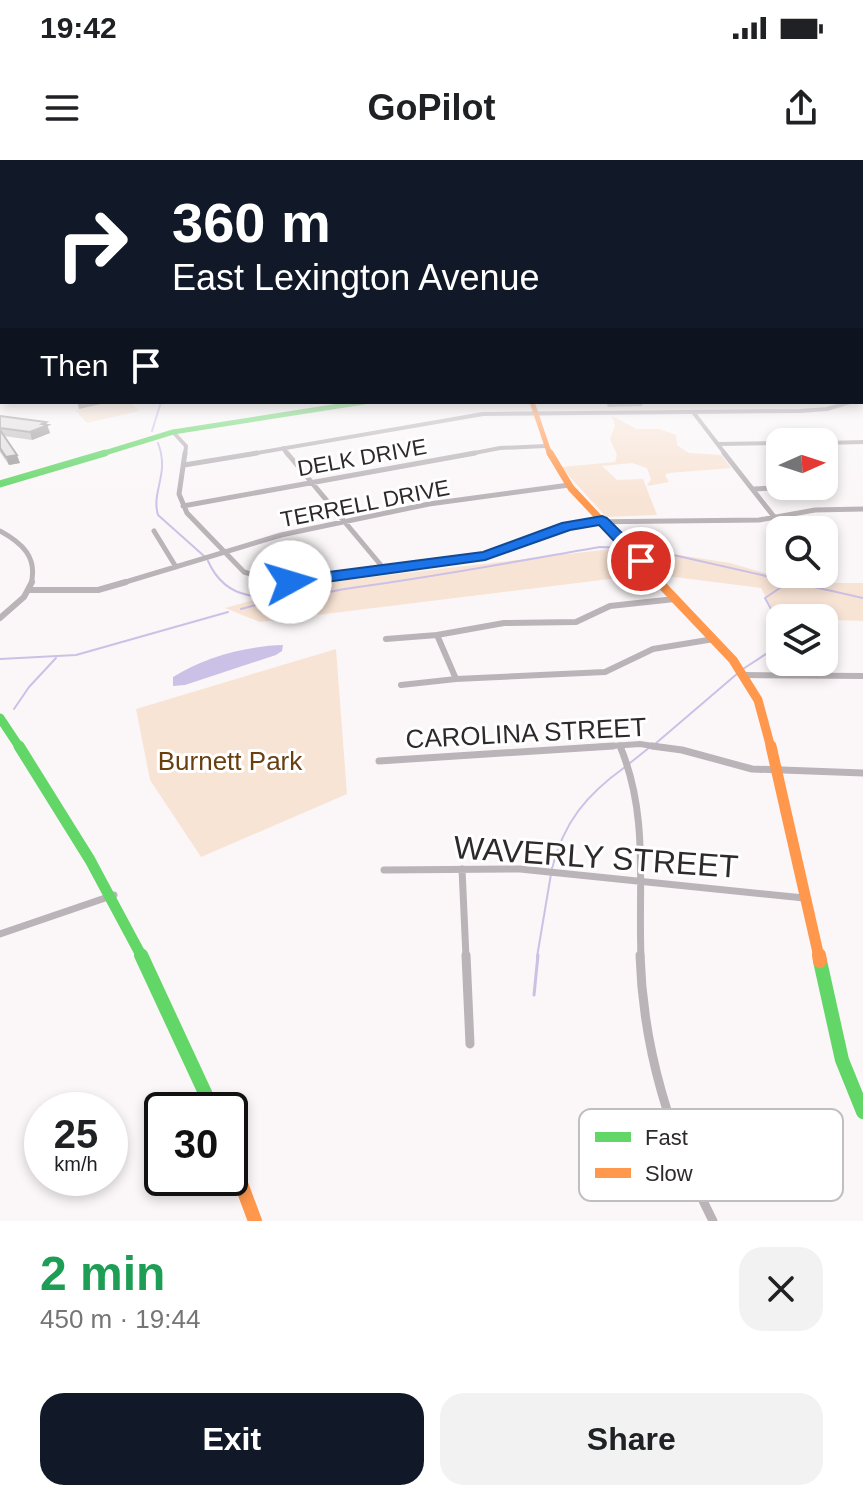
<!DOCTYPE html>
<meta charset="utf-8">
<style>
body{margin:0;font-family:Arial,sans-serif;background:#f2f2f2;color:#202124;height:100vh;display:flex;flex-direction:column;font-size:30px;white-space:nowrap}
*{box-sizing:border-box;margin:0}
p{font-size:26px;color:#757577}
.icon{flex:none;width:44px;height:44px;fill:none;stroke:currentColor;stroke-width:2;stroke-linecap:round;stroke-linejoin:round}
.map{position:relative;height:1061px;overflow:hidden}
.sheet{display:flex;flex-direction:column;background:#fff;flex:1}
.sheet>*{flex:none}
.banner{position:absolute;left:0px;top:0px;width:864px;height:244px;box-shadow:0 4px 12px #0003;background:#111827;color:#fff;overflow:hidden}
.needle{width:52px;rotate:87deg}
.buttons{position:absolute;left:766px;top:268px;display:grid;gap:16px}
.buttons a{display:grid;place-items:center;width:72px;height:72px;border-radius:16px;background:#fff;box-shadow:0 4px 12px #0003;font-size:40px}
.speed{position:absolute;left:24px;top:932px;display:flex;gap:16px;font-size:40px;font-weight:700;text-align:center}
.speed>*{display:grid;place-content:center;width:104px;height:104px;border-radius:50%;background:#fff;box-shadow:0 4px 12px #0003;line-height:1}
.speed small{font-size:20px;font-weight:400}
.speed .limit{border:4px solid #111;border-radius:12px;background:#fff;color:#111}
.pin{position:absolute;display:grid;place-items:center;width:68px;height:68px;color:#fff;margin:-34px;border:4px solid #fff;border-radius:50%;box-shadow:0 2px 8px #0007}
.me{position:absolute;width:88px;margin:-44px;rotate:84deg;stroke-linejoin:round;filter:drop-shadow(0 0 6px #0008)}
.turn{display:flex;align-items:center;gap:28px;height:168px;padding:0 40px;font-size:36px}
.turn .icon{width:104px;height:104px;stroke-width:2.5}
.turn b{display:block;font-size:56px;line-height:68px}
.then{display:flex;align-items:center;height:76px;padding:0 40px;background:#0003;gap:16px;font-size:30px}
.round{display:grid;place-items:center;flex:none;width:84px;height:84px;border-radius:24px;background:#f2f2f2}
.headline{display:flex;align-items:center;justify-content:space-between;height:136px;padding:0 40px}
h1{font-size:48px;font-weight:700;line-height:60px;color:#1e9e55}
.primary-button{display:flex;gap:16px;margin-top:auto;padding:16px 40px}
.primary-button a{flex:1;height:92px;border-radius:24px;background:#111827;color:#fff;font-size:32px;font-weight:700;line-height:92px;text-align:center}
.primary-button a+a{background:#f2f2f2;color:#202124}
.status{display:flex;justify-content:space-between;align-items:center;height:56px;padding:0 40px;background:#fff;direction:ltr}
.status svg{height:22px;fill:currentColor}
header{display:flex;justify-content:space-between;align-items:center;height:104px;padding:0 40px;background:#fff;font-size:36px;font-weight:700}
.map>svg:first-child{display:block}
.green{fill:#f8e4d5}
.water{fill:#cbc1e6}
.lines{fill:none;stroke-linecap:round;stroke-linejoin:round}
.stream-far1{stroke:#cbc1e6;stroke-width:2}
.stream{stroke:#cbc1e6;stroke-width:3}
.street-far4{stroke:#bab4b9;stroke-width:4}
.street-far3{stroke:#bab4b9;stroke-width:5}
.street-far2{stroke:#bab4b9;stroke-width:6}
.street-far1{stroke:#bab4b9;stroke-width:7}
.street{stroke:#bab4b9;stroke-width:9}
.fast-far4{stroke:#63d668;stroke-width:5}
.fast-far3{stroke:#63d668;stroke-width:7}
.fast-far2{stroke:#63d668;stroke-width:9}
.fast-far1{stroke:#63d668;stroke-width:11}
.fast{stroke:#63d668;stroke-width:14}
.slow-far4{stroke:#ff974d;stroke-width:5}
.slow-far3{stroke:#ff974d;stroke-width:7}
.slow-far2{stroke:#ff974d;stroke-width:9}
.slow-far1{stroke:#ff974d;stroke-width:11}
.slow{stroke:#ff974d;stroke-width:14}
.wall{fill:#c2bfc0}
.shaded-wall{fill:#9e9b9c}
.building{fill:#e2dedf;stroke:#9e9b9c;stroke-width:2}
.route{fill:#1a73e8;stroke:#114b97;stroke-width:2}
.labels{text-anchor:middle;stroke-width:6;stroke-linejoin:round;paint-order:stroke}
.far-street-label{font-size:22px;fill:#2e2a2b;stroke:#fff}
.street-label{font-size:26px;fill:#2e2a2b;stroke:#fff}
.park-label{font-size:26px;fill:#6a3f10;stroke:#fff}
.near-street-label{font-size:32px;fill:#2e2a2b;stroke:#fff}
.key{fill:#fff;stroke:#c0bfbf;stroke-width:2}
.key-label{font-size:22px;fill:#2e2a2b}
</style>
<div class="status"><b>19:42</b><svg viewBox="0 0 49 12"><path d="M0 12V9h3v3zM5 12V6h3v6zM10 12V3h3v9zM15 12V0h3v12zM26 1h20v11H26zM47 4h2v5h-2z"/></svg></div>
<header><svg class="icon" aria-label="menu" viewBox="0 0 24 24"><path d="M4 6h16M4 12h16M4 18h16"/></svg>GoPilot<svg class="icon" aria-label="share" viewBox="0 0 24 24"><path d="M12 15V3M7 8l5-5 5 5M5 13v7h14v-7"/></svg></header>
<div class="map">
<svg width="863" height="1061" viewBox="0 0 863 1061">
<rect width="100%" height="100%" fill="#fbf7f8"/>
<!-- green -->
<path class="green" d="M112,242H129L139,251L87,263L75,250Z
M612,256L637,269H659L676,275L677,285L689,293L721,295L731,308L668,313L665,315L669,322L647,326L651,319L647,308L632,303L602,306L617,320L643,319L657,355L606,357L561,307L615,302L617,295L610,279L615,266Z
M628,387L730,403L800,423H863V461L780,458L779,462L761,428L651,414L260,462L225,448L312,424Z
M336,489L347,634L201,697L150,620L136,549Z"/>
<!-- water -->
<path class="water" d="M283,485L282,491L276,495L185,525L173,526V517C204,497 246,486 283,485Z"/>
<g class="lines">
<!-- stream-far1 -->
<path class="stream-far1" d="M152,271L161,242
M158,283C170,314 151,331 158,355L204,396
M638,387L863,438
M208,401C216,419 228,431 248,435C283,443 323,432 358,427C439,416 519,401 600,387L622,388
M241,449L279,439
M0,499L76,495L228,452
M743,509L772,490L779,464L765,438L789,422
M14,549L29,527L56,498
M655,584L738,513
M630,603L650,587
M552,708C564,662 586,635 625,607
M537,797L551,714"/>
<!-- stream -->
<path class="stream" d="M534,835L538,795"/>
<!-- street-far4 -->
<path class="street-far4" d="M693,252L726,295
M173,272L186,286L185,295
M824,283L863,282
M718,284L780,283
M283,288L288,295
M245,295L483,254L800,251L827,249L850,242
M464,295L500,288L546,286"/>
<!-- street-far3 -->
<path class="street-far3" d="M185,293L179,334L187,353L244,412L270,420L307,421L485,396L584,362L759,360L815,350L863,349
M287,293L385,410
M724,293L775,358
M184,305L257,293
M824,324L834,323
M754,329L814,326
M183,346L475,293
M0,371C22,383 38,397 31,424
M154,371L176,407
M119,424L281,375L429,344L569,325"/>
<!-- street-far2 -->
<path class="street-far2" d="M30,430H98L126,422
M675,439L610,446L576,462L504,463L437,475L456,519L605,512L653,489L714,479
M0,458L24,437L32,422
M386,479L437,475
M745,515L863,516
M401,525L456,519
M582,588L640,584L666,588"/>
<!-- street-far1 -->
<path class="street-far1" d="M620,586C649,655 638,724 641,797
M652,586L682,590L752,609L863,613
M379,601L613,586
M462,709L466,797
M384,710L520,709L804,738
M0,774L114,735"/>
<!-- street -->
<path class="street" d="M466,795L470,884
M640,795C643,890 670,976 713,1061"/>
<!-- fast-far4 -->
<path class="fast-far4" d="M98,295L173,272L364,242"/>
<!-- fast-far3 -->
<path class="fast-far3" d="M0,324L105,293"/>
<!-- fast-far2 -->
<path class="fast-far2" d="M0,558L20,588"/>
<!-- fast-far1 -->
<path class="fast-far1" d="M19,586L90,700L142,797"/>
<!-- fast -->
<path class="fast" d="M141,795L213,950
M820,801L842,900L863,952"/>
<!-- slow-far4 -->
<path class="slow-far4" d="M532,242L550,295"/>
<!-- slow-far3 -->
<path class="slow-far3" d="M550,293L571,328L661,424"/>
<!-- slow-far2 -->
<path class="slow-far2" d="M659,422L733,500L758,540L771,588"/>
<!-- slow-far1 -->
<path class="slow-far1" d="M771,586L819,797"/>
<!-- slow -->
<path class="slow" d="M819,795L820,801
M230,994L255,1061"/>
</g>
<!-- wall -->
<path class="wall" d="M606,242H643L642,246L608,247Z
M0,256L46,262L50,273L32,280L4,276L20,303L9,305L0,292Z"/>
<!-- shaded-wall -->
<path class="shaded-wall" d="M77,242H110L79,249Z
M46,262L50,273L32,280L30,272Z
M17,295L20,303L9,305L6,297Z"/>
<!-- building -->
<path class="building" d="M0,256L46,262L42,264L48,265L30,272L0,268Z
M0,270L17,295L6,297L0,288Z"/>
<!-- sky -->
<linearGradient id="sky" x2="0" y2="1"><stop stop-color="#9cb9e7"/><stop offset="0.56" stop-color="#fdfbfc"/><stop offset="1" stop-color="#fdfbfc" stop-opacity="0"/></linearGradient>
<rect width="863" height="341" fill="url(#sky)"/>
<!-- route -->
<path class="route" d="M602,356L607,358L646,397V404H636L599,365L570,370L485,400L290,427L283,422L290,417L483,392L562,363Z"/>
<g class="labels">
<!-- far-street labels -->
<g class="far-street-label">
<text transform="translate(362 297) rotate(-10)" y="8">DELK DRIVE</text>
<text transform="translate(365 343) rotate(-11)" y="8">TERRELL DRIVE</text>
</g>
<!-- street labels -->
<g class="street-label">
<text transform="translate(526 573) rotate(-3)" y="9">CAROLINA STREET</text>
</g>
<!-- park labels -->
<g class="park-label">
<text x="230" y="610">Burnett Park</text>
</g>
<!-- near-street labels -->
<g class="near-street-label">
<text transform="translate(596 697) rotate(4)" y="11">WAVERLY STREET</text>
</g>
</g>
<!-- legend -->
<rect x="579" y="949" width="264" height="92" rx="12" class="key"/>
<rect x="595" y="972" width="36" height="10" fill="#63d668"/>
<rect x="595" y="1008" width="36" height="10" fill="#ff974d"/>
<g class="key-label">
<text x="645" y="985">Fast</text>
<text x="645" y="1021">Slow</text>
</g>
</svg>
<div class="buttons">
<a><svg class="needle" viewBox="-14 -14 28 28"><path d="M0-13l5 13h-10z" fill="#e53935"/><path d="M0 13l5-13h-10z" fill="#757577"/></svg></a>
<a><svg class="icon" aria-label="search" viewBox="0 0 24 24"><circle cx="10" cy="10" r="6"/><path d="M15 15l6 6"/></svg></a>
<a><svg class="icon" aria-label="layers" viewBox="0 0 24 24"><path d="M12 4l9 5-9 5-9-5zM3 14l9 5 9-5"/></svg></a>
</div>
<div class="speed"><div>25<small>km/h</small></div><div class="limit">30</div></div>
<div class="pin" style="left:641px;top:401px;background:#d93025"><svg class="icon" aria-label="arrive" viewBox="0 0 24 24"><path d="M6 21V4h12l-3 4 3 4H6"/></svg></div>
<svg class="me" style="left:290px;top:422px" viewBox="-20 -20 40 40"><circle r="19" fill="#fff"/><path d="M0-13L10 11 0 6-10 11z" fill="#1a73e8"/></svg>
<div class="banner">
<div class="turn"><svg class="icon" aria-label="right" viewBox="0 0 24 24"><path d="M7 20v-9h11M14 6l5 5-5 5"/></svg><div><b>360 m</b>East Lexington Avenue</div></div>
<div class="then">Then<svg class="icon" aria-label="arrive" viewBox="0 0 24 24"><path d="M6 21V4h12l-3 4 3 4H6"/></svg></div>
</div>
</div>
<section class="sheet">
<div class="headline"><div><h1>2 min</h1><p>450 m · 19:44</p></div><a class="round"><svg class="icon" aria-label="close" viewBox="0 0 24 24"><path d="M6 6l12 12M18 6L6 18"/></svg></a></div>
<div class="primary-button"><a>Exit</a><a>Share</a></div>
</section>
